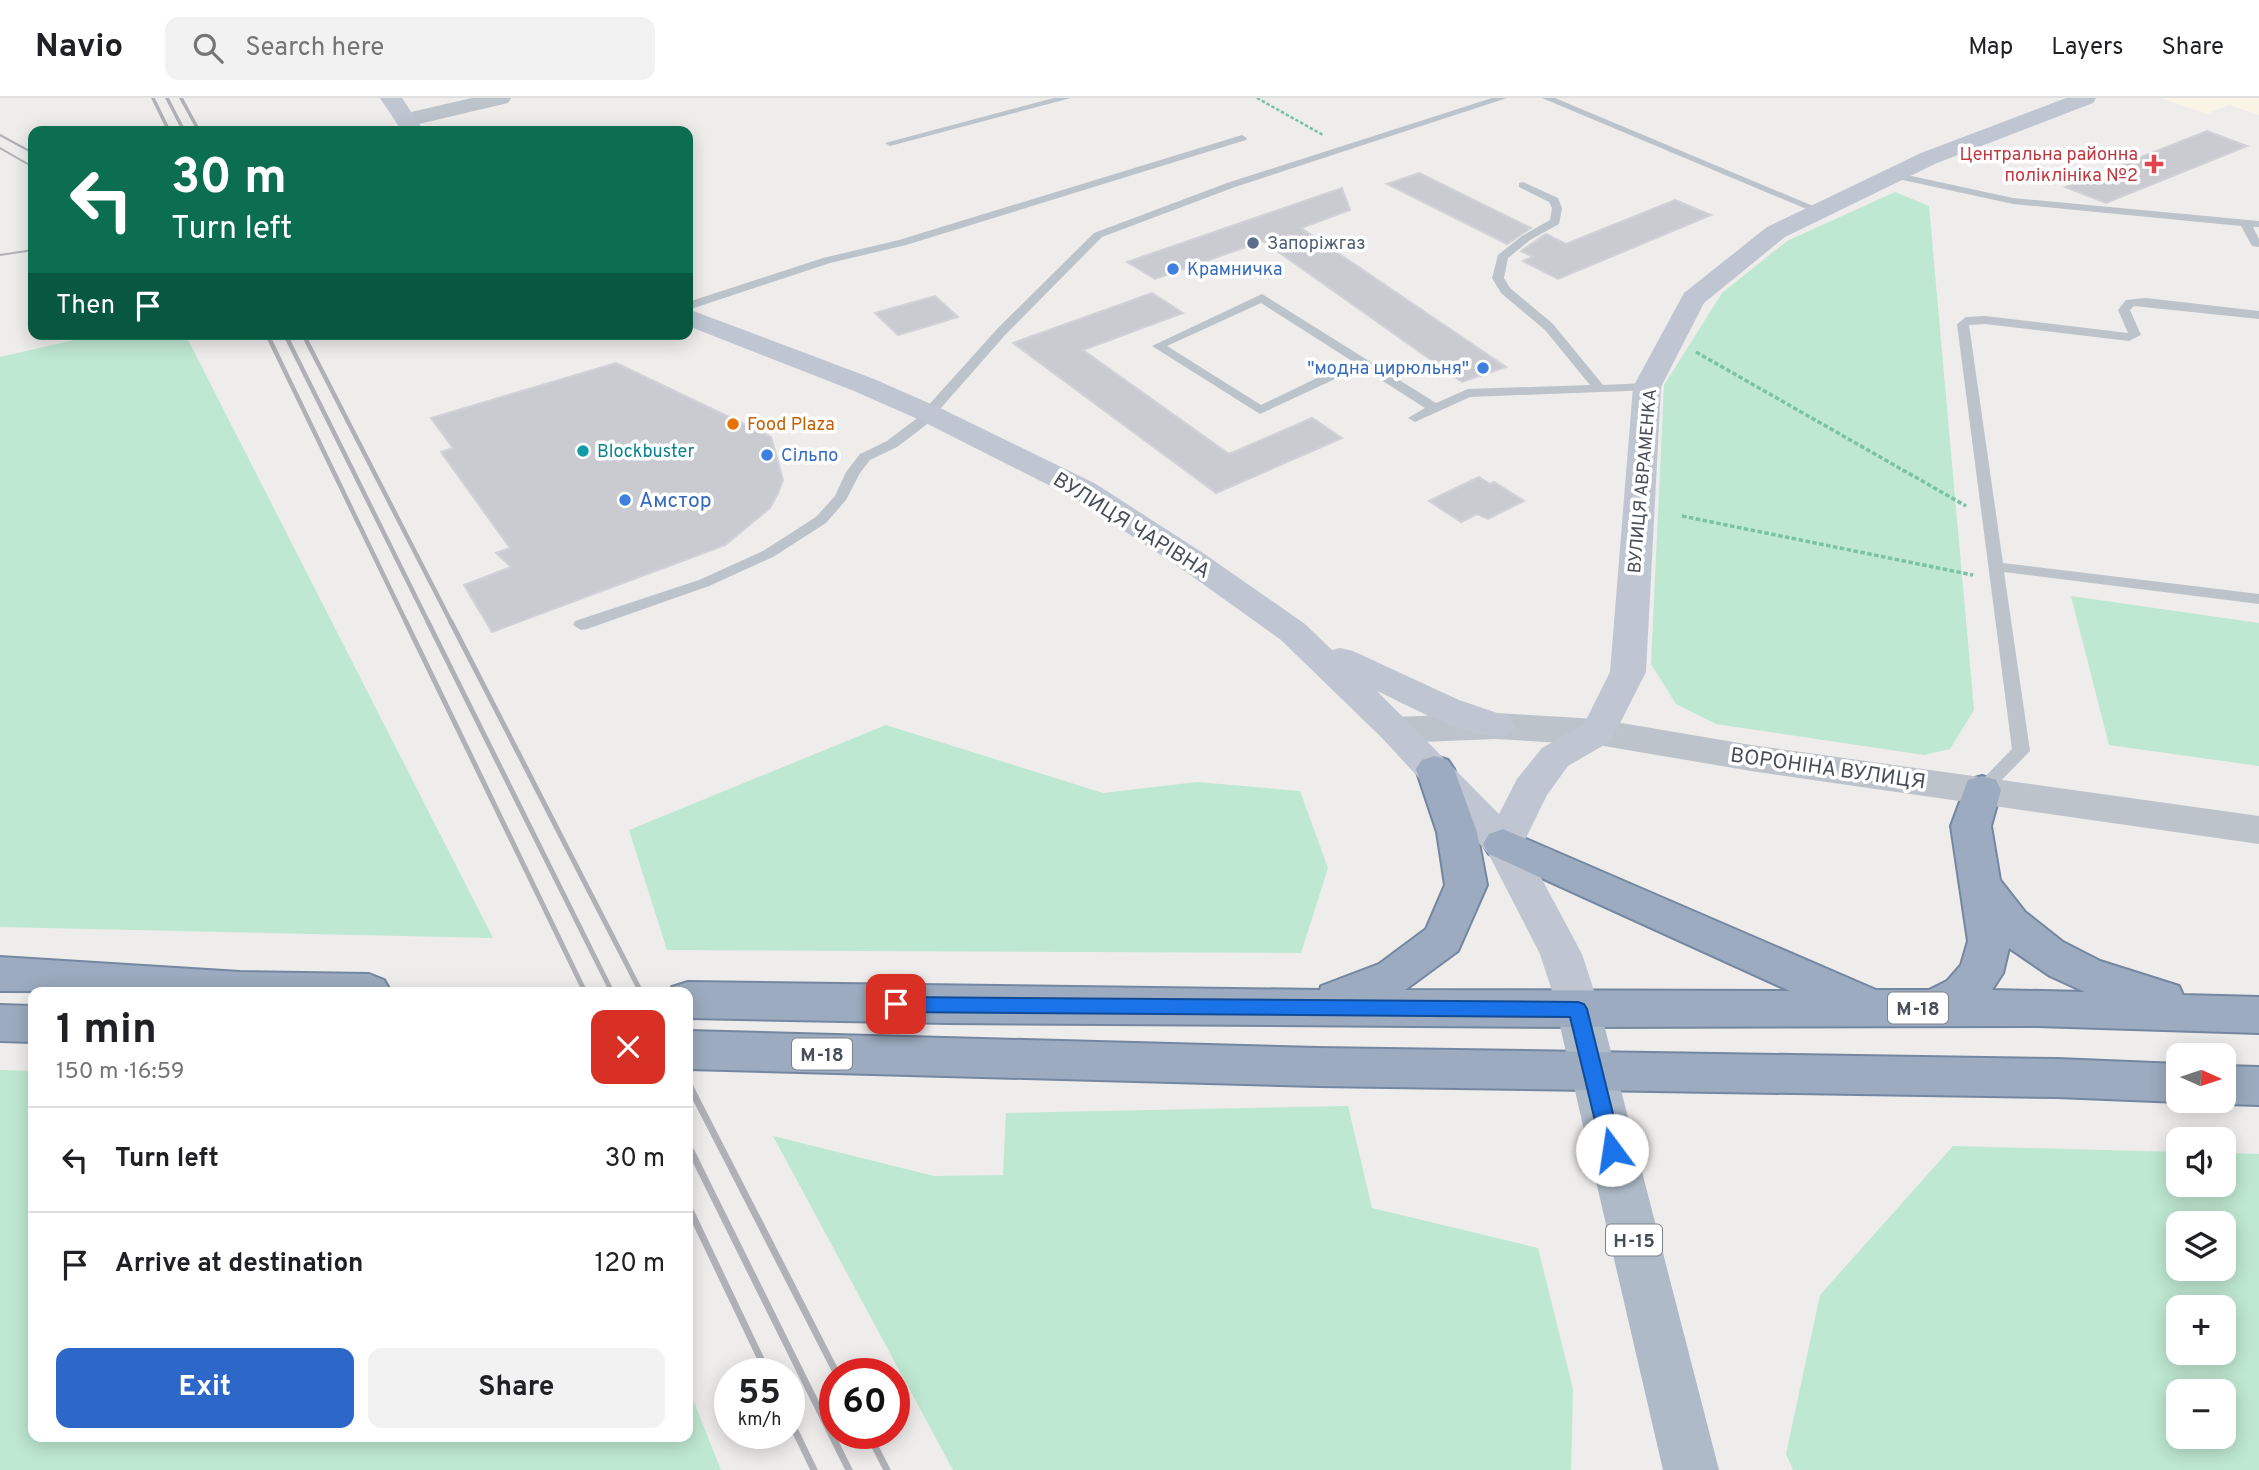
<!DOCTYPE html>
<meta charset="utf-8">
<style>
body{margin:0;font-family:Overpass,sans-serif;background:#f2f2f2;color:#202124;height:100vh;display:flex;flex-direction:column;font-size:26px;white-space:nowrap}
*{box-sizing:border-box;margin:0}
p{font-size:23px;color:#757577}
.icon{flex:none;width:38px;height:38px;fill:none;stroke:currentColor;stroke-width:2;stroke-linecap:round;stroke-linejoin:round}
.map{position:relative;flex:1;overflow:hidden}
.side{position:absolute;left:28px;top:889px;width:665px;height:455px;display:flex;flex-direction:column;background:#fff;border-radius:14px;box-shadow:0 4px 18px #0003}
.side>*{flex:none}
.guide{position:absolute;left:28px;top:28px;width:665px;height:214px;border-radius:14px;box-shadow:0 4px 18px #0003;background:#0b6e4f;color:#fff;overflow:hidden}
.needle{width:46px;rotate:93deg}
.controls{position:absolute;left:2166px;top:945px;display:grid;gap:14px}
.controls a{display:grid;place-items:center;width:70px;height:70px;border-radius:14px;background:#fff;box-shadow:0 4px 18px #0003;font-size:35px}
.speed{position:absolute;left:714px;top:1260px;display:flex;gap:14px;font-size:35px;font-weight:700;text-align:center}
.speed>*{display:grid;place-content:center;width:91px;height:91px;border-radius:50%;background:#fff;box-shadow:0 4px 18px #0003;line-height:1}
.speed small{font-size:18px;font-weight:400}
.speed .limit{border:10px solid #d22;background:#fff;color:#111}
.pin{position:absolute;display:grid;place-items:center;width:60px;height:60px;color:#fff;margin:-30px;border-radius:14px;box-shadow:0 4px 10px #0006}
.me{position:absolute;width:77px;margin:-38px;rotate:346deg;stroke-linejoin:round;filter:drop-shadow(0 0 5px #0008)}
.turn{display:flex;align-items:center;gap:24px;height:147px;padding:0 28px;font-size:32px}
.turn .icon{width:91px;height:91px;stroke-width:2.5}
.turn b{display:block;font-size:49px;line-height:60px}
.then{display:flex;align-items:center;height:66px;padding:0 28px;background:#0003;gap:14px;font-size:26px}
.round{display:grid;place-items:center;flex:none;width:74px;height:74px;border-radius:14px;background:#f2f2f2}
.overview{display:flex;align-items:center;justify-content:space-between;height:119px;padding:0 28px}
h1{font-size:42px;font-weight:700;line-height:52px}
.button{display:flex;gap:14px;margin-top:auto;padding:14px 28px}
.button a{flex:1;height:80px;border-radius:14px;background:#2d68c8;color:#fff;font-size:28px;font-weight:700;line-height:80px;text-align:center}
.button a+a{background:#f2f2f2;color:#202124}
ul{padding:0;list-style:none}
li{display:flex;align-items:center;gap:21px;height:105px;padding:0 28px;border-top:2px solid #e0e0e0}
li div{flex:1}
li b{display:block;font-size:26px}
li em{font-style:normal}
header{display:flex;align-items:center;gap:42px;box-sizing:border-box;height:98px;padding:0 35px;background:#fff;border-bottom:2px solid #e0e0e0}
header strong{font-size:33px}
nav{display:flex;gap:38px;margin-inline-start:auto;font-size:24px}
.search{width:490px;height:63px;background:#f2f2f2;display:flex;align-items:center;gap:18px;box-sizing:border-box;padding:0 24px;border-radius:14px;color:#757577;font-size:26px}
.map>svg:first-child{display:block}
.commercial{fill:#f9f4e6}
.green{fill:#bee8d1;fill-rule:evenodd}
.building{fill:#cacbd0;stroke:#d1d2d7;stroke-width:2}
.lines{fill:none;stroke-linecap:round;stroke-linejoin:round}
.trunk-casing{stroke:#7487a1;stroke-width:4}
.path-far1{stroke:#7bc2a3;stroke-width:2.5;stroke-dasharray:3.5 2;stroke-linecap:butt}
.path{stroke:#7bc2a3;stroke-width:3.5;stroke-dasharray:4.5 2.5;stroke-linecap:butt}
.service{fill:#bcc3ca;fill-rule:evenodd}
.tertiary{fill:#bcc3ca;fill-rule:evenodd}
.secondary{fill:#bfc6d1;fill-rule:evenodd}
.primary{fill:#aebac8;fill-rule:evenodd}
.trunk{fill:#9cabbf;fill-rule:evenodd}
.tram{stroke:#afb1b6;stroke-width:2}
.rail-far3{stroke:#afb1b6;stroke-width:3.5}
.rail-far2{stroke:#afb1b6;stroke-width:4.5}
.rail-far1{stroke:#afb1b6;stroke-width:5}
.rail{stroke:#afb1b6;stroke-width:7}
.route{fill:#1a73e8;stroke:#114b97;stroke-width:2}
.health-dot{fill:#e0444e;stroke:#fff;stroke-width:2.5}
.service-dot{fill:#5c6f8a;stroke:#fff;stroke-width:2.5}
.shop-dot{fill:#3f7fe0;stroke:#fff;stroke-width:2.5}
.food-dot{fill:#e8710a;stroke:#fff;stroke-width:2.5}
.culture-dot{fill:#0f9aa8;stroke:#fff;stroke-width:2.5}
.labels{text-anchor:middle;stroke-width:7;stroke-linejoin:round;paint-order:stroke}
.far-health-label{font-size:18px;fill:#be3a42;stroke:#fff;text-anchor:end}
.far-service-label{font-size:18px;fill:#4e5e75;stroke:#fff;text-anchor:start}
.far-shop-label{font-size:18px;fill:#366cbe;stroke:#fff;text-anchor:start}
.far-food-label{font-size:18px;fill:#c56008;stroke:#fff;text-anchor:start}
.far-culture-label{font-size:18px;fill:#0d838f;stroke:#fff;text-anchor:start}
.far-street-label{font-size:18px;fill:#474e57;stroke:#fff}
.shield{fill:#fff;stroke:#7e8389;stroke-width:2}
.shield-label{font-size:19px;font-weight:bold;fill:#474e57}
.shop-label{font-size:21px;fill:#366cbe;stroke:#fff;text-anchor:start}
.street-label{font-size:21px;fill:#474e57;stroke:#fff}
</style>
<header>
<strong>Navio</strong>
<div class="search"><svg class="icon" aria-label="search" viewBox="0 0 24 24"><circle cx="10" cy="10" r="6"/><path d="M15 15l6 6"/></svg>Search here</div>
<nav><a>Map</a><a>Layers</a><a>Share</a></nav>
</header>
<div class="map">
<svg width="2259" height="1372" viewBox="0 0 2259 1372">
<rect width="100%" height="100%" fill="#efecec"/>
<!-- commercial -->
<path class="commercial" d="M2160,0H2259V17L2229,7L2207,16Z"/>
<!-- green -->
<path class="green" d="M1895,94L1929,108L1974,612L1950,651L1924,657L1716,626L1676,606L1651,566L1664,287L1722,195L1787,143Z
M100,236H185L493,840L0,829V259Z
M2071,498L2259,525V668L2109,647Z
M886,627L1103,695L1197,684L1300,693L1328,770L1301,855L667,852L629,732Z
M0,972L33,973V1339H688V1289L721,1372H0Z
M1348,1008L1372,1110L1538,1150L1573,1291L1571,1372H953L773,1038L934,1078L1003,1077L1006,1015Z
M1953,1048L2179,1054V1087H2224V1055L2259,1056V1372H1793L1786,1356L1820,1197ZM2224,1125V1171H2179V1125ZM2224,1209V1255H2179V1209ZM2179,1293H2224V1339H2179Z"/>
<!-- building -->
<path class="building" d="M2207,33L2247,48L2106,105L2065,89Z
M1419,75L1531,130L1507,146L1387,86Z
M1342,90L1350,112L1301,130L1506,269L1462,284L1263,143L1155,181L1127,164Z
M1675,102L1711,117L1558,181L1523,163L1533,159L1521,153L1546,136L1566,146Z
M1152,195L1183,215L1083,252L1229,356L1312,320L1342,340L1216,395L1013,245Z
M935,198L958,219L898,237L875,215Z
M616,265L771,339L783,382L778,395L770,410L725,447L492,534L464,487L511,469L496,455L510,450L441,354L453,350L431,320Z
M1479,379L1490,386L1494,384L1524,403L1488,421L1477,416L1461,424L1429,403Z"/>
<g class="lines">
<defs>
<path id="trunk" d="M1435,658L1448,662L1454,671L1477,734L1487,787L1458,853L1405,892L1790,893L1489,756L1483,746L1489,736L1503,731L1876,892H1929L1947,883L1961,867L1968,843L1951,728L1968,682L1982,678L1996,682L2001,692L1991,728L2000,782L2025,814L2063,844L2100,863L2179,888L2183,897L2259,899V935L2037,928L1578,929L948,925L688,920V894H670L672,889L688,884L1320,892L1321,888L1379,866L1426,831L1445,787L1437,734L1416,671L1422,662ZM2009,850L2050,878L2085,894L1992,892L2003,875Z
M0,859L240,874L369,876L384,882L391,894L0,893Z
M0,907L33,908V944L0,943Z
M688,933L1317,950L2057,961L2179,966V1003H2184L2179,1004L2057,999L1317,988L688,971Z
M2224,968L2259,969V1007L2224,1006L2213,1003H2224Z"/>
</defs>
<!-- trunk casing -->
<use href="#trunk" class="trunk-casing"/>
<!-- path-far1 -->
<path class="path-far1" d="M1257,0L1323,37"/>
<!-- path -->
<path class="path" d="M1696,254L1966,408
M1682,418L1973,477"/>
<!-- service -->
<path class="service" d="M1054,0H1071L890,48L885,45Z
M1492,0H1507L1235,89L1102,139L1006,236L926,327L897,349L870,362L860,375L846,402L826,425L773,459L709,488L587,531L581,532L573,527L575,523L699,482L763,453L816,419L835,398L846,374L860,356L887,343L916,321L998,230L1094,135L1227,85Z
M1542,0H1555L1825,113L1816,115Z
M1242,37L1247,40L1246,42L906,147L830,165L688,212V204L823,160L899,142Z
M1893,74L2013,100L2259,123V129H2253L2259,141V149L2252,148L2241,128L2013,106L1889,79L1888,77Z
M1523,84L1558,100L1562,110L1559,126L1530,142L1508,160L1504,180L1510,190L1553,226L1603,287L1647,285L1652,286V292L1470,299L1415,324L1408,320L1425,310L1361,269L1260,316L1152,248L1262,196L1436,305L1468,291L1590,287L1545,232L1501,195L1492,180L1498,157L1522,138L1550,122L1552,110L1549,104L1519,89V85ZM1261,205L1352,263L1261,307L1167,248Z
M2146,200L2259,213V221L2134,208L2130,212L2141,237L2129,243L1985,226L1969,227L2003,465L2259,496V506L2004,474L2030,653L1988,696H1976L1973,692L1976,688L2012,651L1957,226L1966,219L1985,218L2128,235L2118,212L2126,202Z"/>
<!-- tertiary -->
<path class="tertiary" d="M472,0H511L508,5L406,29L398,27L395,22L398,17Z
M1496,615L1598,621L1751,647L2259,718V746L1751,673L1598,647L1496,641L1396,645L1383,641L1377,632L1383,623L1396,619Z"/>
<!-- secondary -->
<path class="secondary" d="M380,0H402L424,33H402Z
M2066,0H2096L2093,5L1937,65L1785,139L1704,205L1661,289L1646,574L1611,643L1568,668L1547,697L1523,746L1582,856L1600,911L1594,924L1578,929L1562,924L1540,856L1488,755L1383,641L1281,542L1182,471L1074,400L920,322L854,293L688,228V211L874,281L940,310L1096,386L1206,457L1305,526L1332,552L1340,550L1353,553L1459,602L1509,619L1515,628L1509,637C1477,646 1407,607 1377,593L1499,716L1517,681L1542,650L1584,626L1610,574L1633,289L1684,195L1767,129L1921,55Z"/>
<!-- primary -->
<path class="primary" d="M1578,893L1594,898L1600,911L1719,1372H1663L1556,911L1562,898Z"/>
<!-- trunk -->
<use href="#trunk" class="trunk"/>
<!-- tram -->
<path class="tram" d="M0,37L33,55
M0,50L33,69
M0,157L33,152"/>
<!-- rail-far3 -->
<path class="rail-far3" d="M153,0L169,33
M167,0L184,33
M181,0L199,33"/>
<!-- rail-far2 -->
<path class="rail-far2" d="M267,236L407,526
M285,236L429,526
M303,236L452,526"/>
<!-- rail-far1 -->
<path class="rail-far1" d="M406,524L585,894
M428,524L612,894
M451,524L641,894"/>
<!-- rail -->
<path class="rail" d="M688,985L837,1276
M688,1047L849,1372
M688,1108L768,1276
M789,1320L814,1372
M868,1335L887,1372"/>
</g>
<!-- route -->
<path class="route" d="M896,899L1578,904L1584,906L1587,911L1622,1052L1619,1058L1612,1060L1605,1058L1602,1052L1570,919L896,914L889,912L887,906L889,901Z"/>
<!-- markers -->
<path class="health-dot" d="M2150.5 55.5h7v7h7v7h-7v7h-7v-7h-7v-7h7z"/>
<circle class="service-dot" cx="1253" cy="145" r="7"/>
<g class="shop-dot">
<circle cx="1173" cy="171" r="7"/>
<circle cx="1483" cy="270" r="7"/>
<circle cx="767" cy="357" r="7"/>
<circle cx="625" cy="402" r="7"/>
</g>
<circle class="food-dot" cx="733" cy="326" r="7"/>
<circle class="culture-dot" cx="583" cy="353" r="7"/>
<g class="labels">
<!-- far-health labels -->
<g class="far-health-label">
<text x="2138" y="62">Центральна районна<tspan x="2138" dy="21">поліклініка №2</tspan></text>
</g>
<!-- far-service labels -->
<g class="far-service-label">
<text x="1267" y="151">Запоріжгаз</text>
</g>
<!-- far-shop labels -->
<g class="far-shop-label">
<text x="1187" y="177">Крамничка</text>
<text x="1469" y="276" text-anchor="end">"модна цирюльня"</text>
<text x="781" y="363">Сільпо</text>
</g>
<!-- far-food labels -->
<g class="far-food-label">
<text x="747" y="332">Food Plaza</text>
</g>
<!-- far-culture labels -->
<g class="far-culture-label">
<text x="597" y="359">Blockbuster</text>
</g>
<!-- far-street labels -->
<g class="far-street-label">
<text transform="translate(1642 383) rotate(-85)" y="6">ВУЛИЦЯ АВРАМЕНКА</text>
</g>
<!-- shield labels -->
<g class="shield">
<rect x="1888" y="894.5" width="60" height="31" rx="5"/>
<rect x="792" y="940.5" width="60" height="31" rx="5"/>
<rect x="1606" y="1126.5" width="56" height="31" rx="5"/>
</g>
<g class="shield-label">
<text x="1918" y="917">М-18</text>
<text x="822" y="963">М-18</text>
<text x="1634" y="1149">Н-15</text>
</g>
<!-- shop labels -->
<g class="shop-label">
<text x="639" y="409">Амстор</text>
</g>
<!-- street labels -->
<g class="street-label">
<text transform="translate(1132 427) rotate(32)" y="7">ВУЛИЦЯ ЧАРІВНА</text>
<text transform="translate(1828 670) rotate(8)" y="7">ВОРОНІНА ВУЛИЦЯ</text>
</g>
</g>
</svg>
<div class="controls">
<a><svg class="needle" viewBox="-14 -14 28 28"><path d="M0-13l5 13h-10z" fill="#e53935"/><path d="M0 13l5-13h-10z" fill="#757577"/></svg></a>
<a><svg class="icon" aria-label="sound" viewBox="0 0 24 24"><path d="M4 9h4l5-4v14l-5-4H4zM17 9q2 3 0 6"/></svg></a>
<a><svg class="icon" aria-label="layers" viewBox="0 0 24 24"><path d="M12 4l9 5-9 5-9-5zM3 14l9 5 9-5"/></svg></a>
<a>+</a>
<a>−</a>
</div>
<div class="speed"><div>55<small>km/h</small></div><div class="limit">60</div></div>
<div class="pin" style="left:896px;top:906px;background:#d93025"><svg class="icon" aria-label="arrive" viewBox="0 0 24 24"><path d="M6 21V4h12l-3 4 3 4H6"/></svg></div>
<svg class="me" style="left:1612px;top:1052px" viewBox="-20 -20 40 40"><circle r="19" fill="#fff"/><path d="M0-13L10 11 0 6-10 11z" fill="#1a73e8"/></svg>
<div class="guide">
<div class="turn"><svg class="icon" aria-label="left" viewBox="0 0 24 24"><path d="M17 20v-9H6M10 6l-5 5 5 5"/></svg><div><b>30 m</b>Turn left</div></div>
<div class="then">Then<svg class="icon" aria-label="arrive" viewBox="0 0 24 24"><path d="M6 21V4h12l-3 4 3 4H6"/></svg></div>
</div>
<section class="side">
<div class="overview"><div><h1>1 min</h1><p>150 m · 16:59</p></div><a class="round" style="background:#d93025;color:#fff"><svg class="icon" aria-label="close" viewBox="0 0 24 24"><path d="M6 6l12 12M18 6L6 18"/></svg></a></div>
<ul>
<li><svg class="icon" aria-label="left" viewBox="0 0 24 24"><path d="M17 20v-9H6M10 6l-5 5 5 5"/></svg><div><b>Turn left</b></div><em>30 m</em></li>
<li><svg class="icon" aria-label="arrive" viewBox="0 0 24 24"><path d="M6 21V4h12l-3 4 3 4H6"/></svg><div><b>Arrive at destination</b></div><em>120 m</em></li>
</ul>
<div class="button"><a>Exit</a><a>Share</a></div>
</section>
</div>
